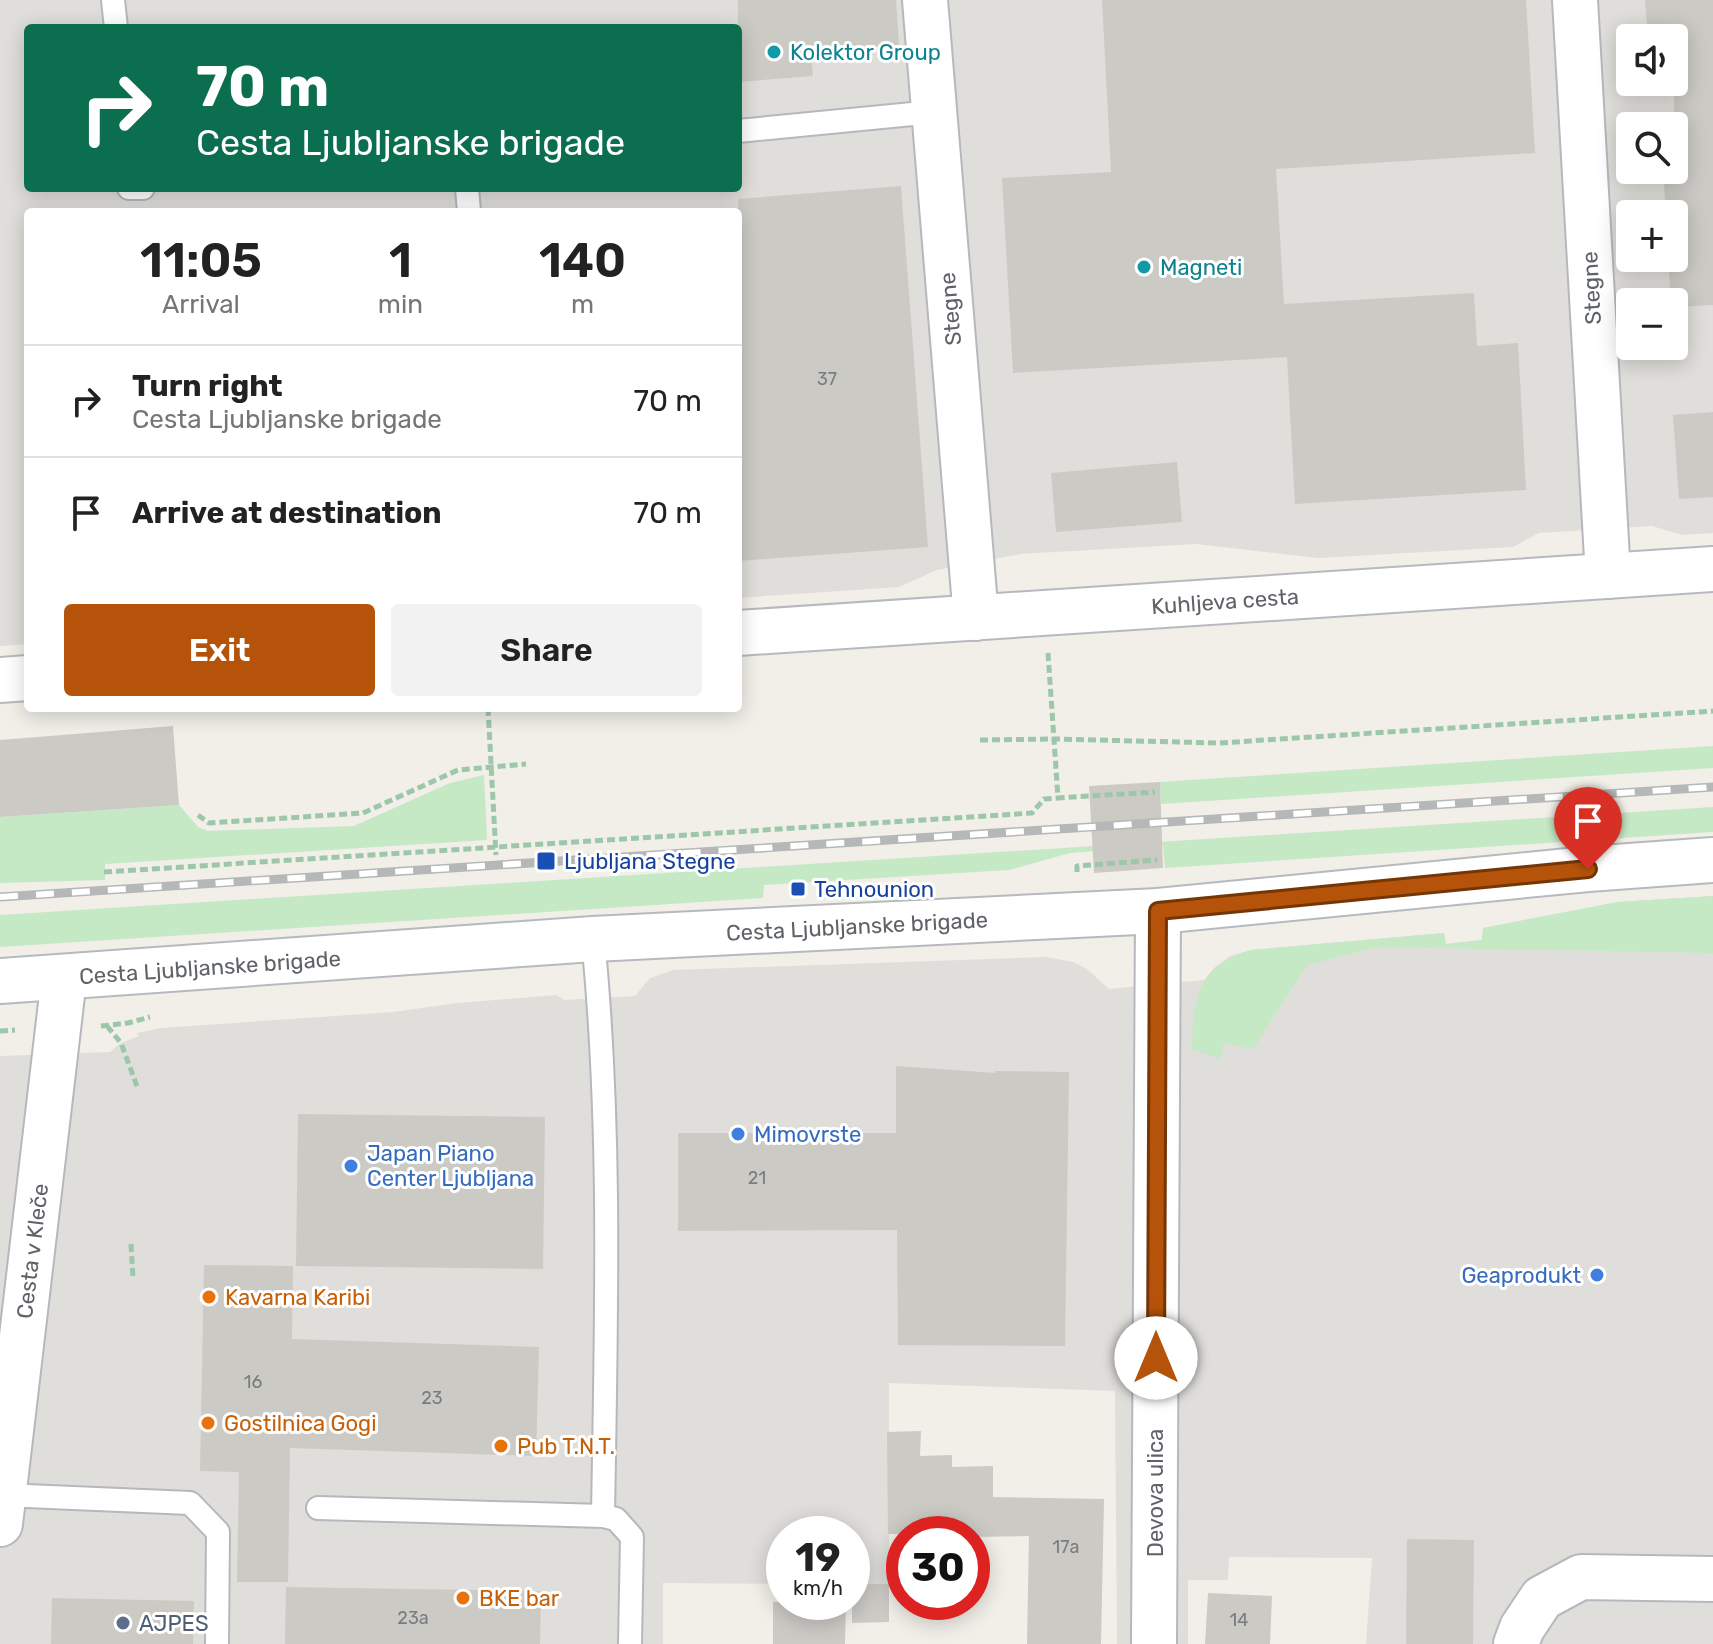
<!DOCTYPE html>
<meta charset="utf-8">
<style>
body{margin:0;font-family:Rubik,sans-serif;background:#f2f2f2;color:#222;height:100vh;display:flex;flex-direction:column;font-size:30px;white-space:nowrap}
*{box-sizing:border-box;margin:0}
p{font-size:26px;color:#767676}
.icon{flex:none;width:44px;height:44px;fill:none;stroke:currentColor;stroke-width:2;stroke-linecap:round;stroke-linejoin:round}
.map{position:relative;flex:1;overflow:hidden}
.panel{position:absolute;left:24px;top:208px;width:718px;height:504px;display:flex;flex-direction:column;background:#fff;border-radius:8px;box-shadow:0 4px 20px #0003}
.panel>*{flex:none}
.banner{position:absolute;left:24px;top:24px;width:718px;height:168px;border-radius:8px;box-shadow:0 4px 20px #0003;background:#0b6e4f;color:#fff;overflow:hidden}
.fabs{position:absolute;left:1616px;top:24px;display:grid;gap:16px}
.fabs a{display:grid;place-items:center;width:72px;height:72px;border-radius:8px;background:#fff;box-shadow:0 4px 20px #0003;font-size:40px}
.speed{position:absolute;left:766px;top:1516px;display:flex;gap:16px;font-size:40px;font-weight:700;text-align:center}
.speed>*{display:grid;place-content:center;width:104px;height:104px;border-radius:50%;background:#fff;box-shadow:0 4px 20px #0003;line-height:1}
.speed small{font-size:20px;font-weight:400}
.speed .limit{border:12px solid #d22;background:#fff;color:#111}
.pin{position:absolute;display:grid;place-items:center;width:68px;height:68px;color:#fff;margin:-82px -34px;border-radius:50% 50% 50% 0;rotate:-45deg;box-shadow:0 0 8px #0007}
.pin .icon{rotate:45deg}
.me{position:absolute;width:88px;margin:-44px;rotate:0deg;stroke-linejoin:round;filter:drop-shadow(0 0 6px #0008)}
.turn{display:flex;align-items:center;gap:28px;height:168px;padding:0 40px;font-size:36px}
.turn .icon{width:104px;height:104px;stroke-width:2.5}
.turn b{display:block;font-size:56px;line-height:68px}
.eta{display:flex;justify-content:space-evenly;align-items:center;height:136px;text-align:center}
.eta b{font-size:48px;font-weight:600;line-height:56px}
.primary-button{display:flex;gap:16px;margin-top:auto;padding:16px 40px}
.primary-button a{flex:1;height:92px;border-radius:8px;background:#b45309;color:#fff;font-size:32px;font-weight:600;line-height:92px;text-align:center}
.primary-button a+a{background:#f2f2f2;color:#222}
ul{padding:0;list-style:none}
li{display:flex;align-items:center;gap:24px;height:112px;padding:0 40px;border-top:2px solid #e0e0e0}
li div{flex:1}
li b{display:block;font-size:30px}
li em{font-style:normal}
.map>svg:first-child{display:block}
.industrial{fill:#e0deda;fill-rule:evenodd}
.green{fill:#c5e8c5}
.building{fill:#cccac5}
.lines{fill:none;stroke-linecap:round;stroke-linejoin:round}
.lane-casing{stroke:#b5b8bc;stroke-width:26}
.street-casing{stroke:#b5b8bc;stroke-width:48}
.secondary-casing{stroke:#b6babf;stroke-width:48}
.path{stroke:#9cc7a9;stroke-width:5;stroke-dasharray:8 4;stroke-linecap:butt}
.lane{stroke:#fff;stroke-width:22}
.street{stroke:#fff;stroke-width:44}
.secondary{stroke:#fff;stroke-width:44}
.rail-casing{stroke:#b6b7b8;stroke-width:9}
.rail{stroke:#fff;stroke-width:6;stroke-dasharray:18;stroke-linecap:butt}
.route-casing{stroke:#753606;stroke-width:20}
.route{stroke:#b45309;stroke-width:14}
.culture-dot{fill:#0f9aa8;stroke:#fff;stroke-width:3}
.transit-dot{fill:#1a4fb4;stroke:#fff;stroke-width:3}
.shop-dot{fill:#3f7fe0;stroke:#fff;stroke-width:3}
.food-dot{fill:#e8710a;stroke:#fff;stroke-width:3}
.service-dot{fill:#5c6f8a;stroke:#fff;stroke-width:3}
.labels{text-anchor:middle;stroke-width:6;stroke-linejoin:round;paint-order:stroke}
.number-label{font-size:18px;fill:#7a7d7f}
.culture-label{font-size:22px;fill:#0d838f;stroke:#fff;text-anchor:start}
.street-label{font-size:22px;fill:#5f6368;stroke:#fff}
.transit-label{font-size:22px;fill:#164399;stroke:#fff;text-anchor:start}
.shop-label{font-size:22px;fill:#366cbe;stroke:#fff;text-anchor:start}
.food-label{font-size:22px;fill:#c56008;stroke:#fff;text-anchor:start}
.service-label{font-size:22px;fill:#4e5e75;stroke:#fff;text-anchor:start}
</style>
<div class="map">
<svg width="1713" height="1644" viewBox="0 0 1713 1644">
<rect width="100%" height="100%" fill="#f1efe8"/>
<!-- industrial -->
<path class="industrial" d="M0,0H1713V533L1682,535L1652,526L1539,533L1513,547L1319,558L1196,544L1020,554L937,570L899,587L738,598V212H28V644L0,646ZM28,28H738V188H28ZM1630,38H1674V82H1630ZM1630,126H1674V170H1630ZM1630,214H1674V258H1630ZM1630,302H1674V346H1630Z
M1713,896V1644H1366L1372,1558L1229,1557L1228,1580H1188V1644H1117L1115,1391L889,1383V1584H852V1534H784V1584L663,1583V1644H0V1056L110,1052L121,1043L139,1036L137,1033L161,1028L393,1012L457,1003L556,995L565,1000L635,996L650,978L673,970L1046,957L1073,962L1087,969L1109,989L1204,980L1214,968L1230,956L1251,950L1444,933L1446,944L1482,940L1483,928L1618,902Z"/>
<!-- green -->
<path class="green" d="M1713,746V768L1161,804L1160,782Z
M484,775L487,840L105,864V880L0,883V817L179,805L198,827L208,831L354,826L450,783Z
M1713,807V832L1165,868L1163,845L1070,853L1009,870L764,885L763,898L0,947V915Z
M1713,896V953L1378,947L1307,965L1253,1049L1224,1043L1220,1059L1192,1049C1193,998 1196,967 1251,950L1444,933L1446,944L1482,940L1483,928L1618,902Z"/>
<!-- building -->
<path class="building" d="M738,0H896L899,45L811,52L813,76L738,82Z
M1102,0H1526L1535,153L1276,169L1284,304L1474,293L1477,346L1518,343L1526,490L1295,504L1287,357L1013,373L1002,178L1111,172Z
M1645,0H1713V305L1674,307V302H1671L1668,258H1674V214H1666L1663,170H1674V126H1660V116L1674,115V38H1648Z
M901,186L928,547L738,561V199Z
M1713,412V497L1679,499L1673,415Z
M1177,462L1182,522L1056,532L1051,473Z
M173,726L179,805L0,817V740Z
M1160,782L1163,868L1094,873L1089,786Z
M896,1066L995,1073V1071L1069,1072L1065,1346L898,1345L897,1230L678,1231V1133H896Z
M298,1114L545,1117L543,1269L296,1266Z
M204,1265L293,1266L292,1339L539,1347L536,1456L290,1448L288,1582H237L239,1472L200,1471Z
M921,1431L920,1456L952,1455V1467L993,1466V1497L1104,1499L1101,1644H1027L1029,1536L972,1537V1534H888L887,1432Z
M1407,1539L1474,1540L1473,1644H1406Z
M852,1584H889V1622L852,1623Z
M286,1587L541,1591L540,1644H285Z
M1208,1593L1272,1596L1270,1644H1205Z
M52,1598L194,1601L193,1644H51Z
M773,1602H846L845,1644H773Z"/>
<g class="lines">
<defs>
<path id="lane" d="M113,0L116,28
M738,131L933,112
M129,188H143
M467,188L469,212
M3,1495L190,1503L218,1532L217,1644
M318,1508L603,1516C606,1324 612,1130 593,939
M603,1516L616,1519L632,1537L630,1644"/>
<path id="street" d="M925,0L976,618
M1575,0L1608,576
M0,1524L64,978
M1154,1644L1158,911
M1516,1644L1522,1628L1542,1598L1581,1577L1713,1579"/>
<path id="secondary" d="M738,633L1713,569
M0,680L28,678
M0,981L593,939L1158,911L1588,869L1713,860"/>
</defs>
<!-- lane casing -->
<use href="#lane" class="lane-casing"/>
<!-- street casing -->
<use href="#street" class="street-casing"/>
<!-- secondary casing -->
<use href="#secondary" class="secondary-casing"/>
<!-- path -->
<path class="path" d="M1048,653L1058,798L1155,792
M488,708L496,855
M980,740L1055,739L1219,743L1713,711
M198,815L209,823L363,813L458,770L526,764
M104,872L1032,813L1044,799L1058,798
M1077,872V866L1157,860
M101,1026L128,1023L150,1017
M107,1026L121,1043L138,1089
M0,1031L15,1030
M131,1244L133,1278"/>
<!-- lane -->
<use href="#lane" class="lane"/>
<!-- street -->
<use href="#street" class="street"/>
<!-- secondary -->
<use href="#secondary" class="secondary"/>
<defs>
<path id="rail" d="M0,897L1713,787"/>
</defs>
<!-- rail casing -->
<use href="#rail" class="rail-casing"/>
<!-- rail -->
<use href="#rail" class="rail"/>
</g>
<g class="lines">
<defs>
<path id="route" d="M1156,1358L1158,911L1588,869"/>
</defs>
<!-- route casing -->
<use href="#route" class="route-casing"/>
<!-- route -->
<use href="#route" class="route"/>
</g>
<!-- markers -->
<g class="culture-dot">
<circle cx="774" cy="52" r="8"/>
<circle cx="1144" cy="267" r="8"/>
</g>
<g class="transit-dot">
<rect x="536" y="851" width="20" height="20" rx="4"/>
<rect x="790" y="881" width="16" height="16" rx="4"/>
</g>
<g class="shop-dot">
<circle cx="738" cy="1134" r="8"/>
<circle cx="351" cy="1166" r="8"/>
<circle cx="1597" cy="1275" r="8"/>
</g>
<g class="food-dot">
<circle cx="209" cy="1297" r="8"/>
<circle cx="208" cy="1423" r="8"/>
<circle cx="501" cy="1446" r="8"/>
<circle cx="463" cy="1598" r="8"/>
</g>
<circle class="service-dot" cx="123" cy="1623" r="8"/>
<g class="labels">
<!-- number labels -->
<g class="number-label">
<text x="827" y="385">37</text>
<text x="757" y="1184">21</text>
<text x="253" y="1388">16</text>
<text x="432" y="1404">23</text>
<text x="1066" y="1553">17a</text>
<text x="413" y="1624">23a</text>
<text x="1239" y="1626">14</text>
</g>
<!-- culture labels -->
<g class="culture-label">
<text x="790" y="60">Kolektor Group</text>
<text x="1160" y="275">Magneti</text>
</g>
<!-- street labels -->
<g class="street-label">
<text transform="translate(1591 288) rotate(-93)" y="8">Stegne</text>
<text transform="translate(950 309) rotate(-95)" y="8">Stegne</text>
<text transform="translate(1225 601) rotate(-4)" y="8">Kuhljeva cesta</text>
<text transform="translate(857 926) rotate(-3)" y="8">Cesta Ljubljanske brigade</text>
<text transform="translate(210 967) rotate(-4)" y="8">Cesta Ljubljanske brigade</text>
<text transform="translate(32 1251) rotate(-83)" y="8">Cesta v Kleče</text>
<text transform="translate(1155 1493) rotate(-90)" y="8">Devova ulica</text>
</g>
<!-- transit labels -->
<g class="transit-label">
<text x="564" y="869">Ljubljana Stegne</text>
<text x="814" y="897">Tehnounion</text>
</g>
<!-- shop labels -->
<g class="shop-label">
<text x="754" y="1142">Mimovrste</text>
<text x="367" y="1161">Japan Piano<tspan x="367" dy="25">Center Ljubljana</tspan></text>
<text x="1581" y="1283" text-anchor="end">Geaprodukt</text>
</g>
<!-- food labels -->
<g class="food-label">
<text x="225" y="1305">Kavarna Karibi</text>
<text x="224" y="1431">Gostilnica Gogi</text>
<text x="517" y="1454">Pub T.N.T.</text>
<text x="479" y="1606">BKE bar</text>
</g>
<!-- service labels -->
<g class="service-label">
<text x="139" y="1631">AJPES</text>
</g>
</g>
</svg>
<div class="fabs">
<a><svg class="icon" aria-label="sound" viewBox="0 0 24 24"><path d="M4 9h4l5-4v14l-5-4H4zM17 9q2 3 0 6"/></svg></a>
<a><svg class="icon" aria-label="search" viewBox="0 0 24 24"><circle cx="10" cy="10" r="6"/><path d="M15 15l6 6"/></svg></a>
<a>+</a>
<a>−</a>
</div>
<div class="speed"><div>19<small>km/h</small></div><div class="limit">30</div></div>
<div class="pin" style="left:1588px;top:869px;background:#d93025"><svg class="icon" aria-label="arrive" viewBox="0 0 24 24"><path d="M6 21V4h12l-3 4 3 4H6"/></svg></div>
<svg class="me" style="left:1156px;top:1358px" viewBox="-20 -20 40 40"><circle r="19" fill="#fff"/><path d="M0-13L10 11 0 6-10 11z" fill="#b45309"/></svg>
<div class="banner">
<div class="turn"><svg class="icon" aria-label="right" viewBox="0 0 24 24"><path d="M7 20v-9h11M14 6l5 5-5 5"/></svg><div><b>70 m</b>Cesta Ljubljanske brigade</div></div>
</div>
<section class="panel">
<div class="eta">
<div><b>11:05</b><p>Arrival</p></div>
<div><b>1</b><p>min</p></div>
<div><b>140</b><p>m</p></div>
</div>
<ul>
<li><svg class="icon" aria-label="right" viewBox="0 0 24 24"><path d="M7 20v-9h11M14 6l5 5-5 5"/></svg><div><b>Turn right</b><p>Cesta Ljubljanske brigade</p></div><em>70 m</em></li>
<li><svg class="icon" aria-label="arrive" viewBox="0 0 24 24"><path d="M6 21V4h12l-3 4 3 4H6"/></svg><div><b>Arrive at destination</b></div><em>70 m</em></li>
</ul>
<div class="primary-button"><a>Exit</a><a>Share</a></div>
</section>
</div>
